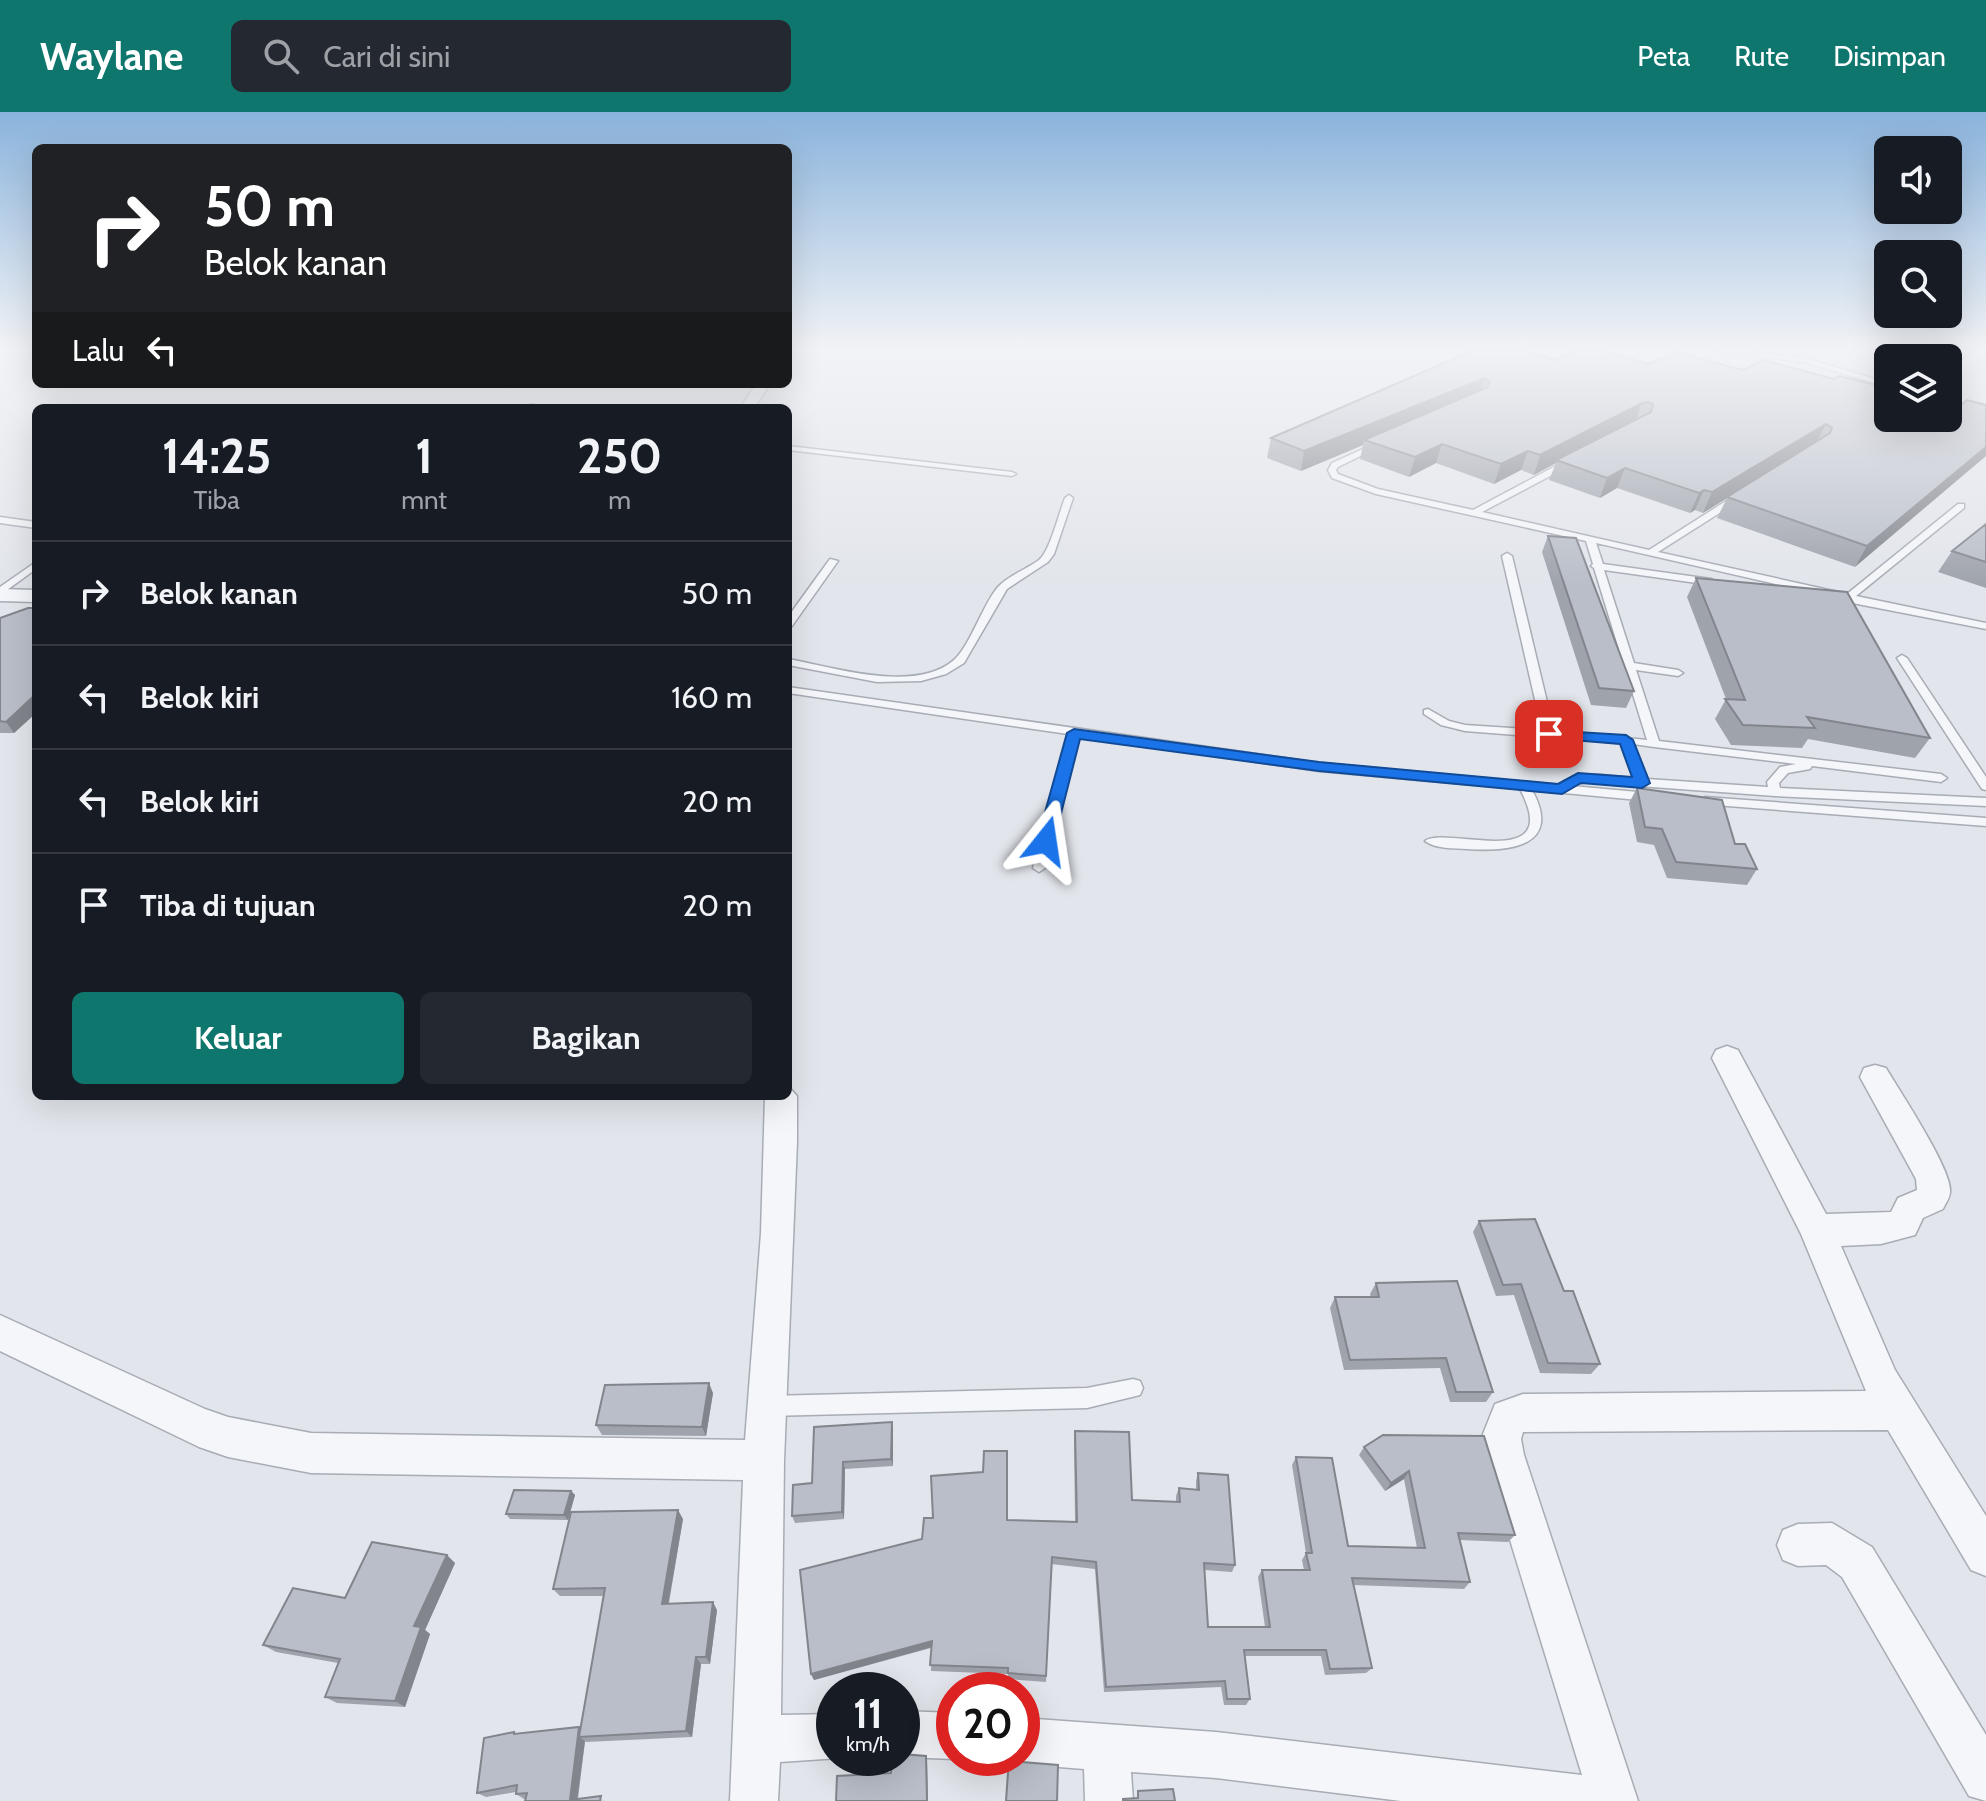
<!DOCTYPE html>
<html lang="id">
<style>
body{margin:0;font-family:Cabin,sans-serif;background:#242831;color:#f1f3f6;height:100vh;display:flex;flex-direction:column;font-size:30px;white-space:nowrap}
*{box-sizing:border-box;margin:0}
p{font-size:26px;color:#9ea1a6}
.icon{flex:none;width:44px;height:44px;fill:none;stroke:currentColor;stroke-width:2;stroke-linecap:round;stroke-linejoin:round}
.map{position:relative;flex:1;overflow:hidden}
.sheet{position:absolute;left:32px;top:292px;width:760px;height:696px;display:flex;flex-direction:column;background:#171b24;border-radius:12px;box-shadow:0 8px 32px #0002}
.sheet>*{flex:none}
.banner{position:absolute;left:32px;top:32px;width:760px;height:244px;border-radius:12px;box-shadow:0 8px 32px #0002;background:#202124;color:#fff;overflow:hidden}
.tools{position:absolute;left:1874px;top:24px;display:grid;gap:16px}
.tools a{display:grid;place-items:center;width:88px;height:88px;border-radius:12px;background:#171b24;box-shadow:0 8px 32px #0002;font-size:40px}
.speed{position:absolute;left:816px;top:1560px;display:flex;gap:16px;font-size:40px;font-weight:700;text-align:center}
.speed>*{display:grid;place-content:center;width:104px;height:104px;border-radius:50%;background:#171b24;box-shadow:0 8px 32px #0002;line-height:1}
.speed small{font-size:20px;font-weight:400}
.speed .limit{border:12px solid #d22;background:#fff;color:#111}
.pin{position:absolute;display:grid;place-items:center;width:68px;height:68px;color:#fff;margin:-34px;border-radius:16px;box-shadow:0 4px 12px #0006}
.me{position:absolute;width:88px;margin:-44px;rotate:15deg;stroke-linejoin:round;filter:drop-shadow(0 0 6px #0008)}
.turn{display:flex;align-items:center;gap:28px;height:168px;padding:0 40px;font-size:36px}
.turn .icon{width:104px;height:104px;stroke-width:2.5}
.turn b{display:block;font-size:56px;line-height:68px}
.then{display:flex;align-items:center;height:76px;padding:0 40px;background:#0003;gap:16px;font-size:30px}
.eta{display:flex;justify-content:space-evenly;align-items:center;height:136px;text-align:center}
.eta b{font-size:48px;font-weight:700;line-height:56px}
.button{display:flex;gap:16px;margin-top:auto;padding:16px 40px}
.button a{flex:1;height:92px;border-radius:12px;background:#0f766e;color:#fff;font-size:32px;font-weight:700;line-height:92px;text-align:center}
.button a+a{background:#242831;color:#f1f3f6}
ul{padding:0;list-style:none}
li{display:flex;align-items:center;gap:24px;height:104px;padding:0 40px;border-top:2px solid #363941}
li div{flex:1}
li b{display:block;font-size:30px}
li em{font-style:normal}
header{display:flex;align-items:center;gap:48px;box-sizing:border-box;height:112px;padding:0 40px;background:#0f766e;color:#fff}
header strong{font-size:38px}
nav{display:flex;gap:44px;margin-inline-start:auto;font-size:28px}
.search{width:560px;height:72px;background:#242831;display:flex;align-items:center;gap:20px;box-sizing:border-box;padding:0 28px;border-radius:12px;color:#9ea1a6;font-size:30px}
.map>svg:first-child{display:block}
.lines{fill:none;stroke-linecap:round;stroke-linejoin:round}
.service-casing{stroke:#a7acb5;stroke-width:3}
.minor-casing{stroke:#a7acb5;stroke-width:3}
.service{fill:#f5f6f9;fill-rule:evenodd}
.minor{fill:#f5f6f9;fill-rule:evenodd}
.wall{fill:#9fa3ac}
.shaded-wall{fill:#82858c}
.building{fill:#b9bec8;stroke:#82858c;stroke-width:2}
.route{fill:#1a73e8;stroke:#114b97;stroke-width:2}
</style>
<header>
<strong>Waylane</strong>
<div class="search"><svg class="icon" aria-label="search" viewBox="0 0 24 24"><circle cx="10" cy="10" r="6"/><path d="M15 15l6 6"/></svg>Cari di sini</div>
<nav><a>Peta</a><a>Rute</a><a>Disimpan</a></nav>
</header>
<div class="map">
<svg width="1986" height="1689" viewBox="0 0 1986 1689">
<rect width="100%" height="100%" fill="#e2e5eb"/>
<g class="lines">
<defs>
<path id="service" d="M1712,238H1734L1809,247L1888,271V275L1808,251Z
M1376,331L1383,333L1338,355L1336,358L1338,362L1378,377L1473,398L1565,349H1571V353L1482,400L1649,438L1734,384H1740V388L1658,440L1847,482L1958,392H1964V396L1856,484L1986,511V517L1842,489L1837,486L1596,431L1603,452L1711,467L1716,470L1711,473L1604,458L1634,551L1678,558L1683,561L1678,564L1636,558L1659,629L1941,662L1947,666L1941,670L1812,654L1810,657L1788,661L1779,671L1780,676L1986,686V694L1775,684L1584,670L1572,674L1649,681L1655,685L1649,689L1532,678C1563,734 1510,740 1467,737C1454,736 1435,737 1425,729C1445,713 1565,762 1520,677L1319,659L1079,624L1045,756L1039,760L1033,756L1068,622L788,581V575L1319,651L1560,673C1576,655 1612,665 1634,666L1621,631L1465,619L1441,613L1424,602V598L1428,597L1449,609L1465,613L1542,618L1502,444L1507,441L1512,444L1554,619L1647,628L1594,456L1591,454L1593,452L1586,429L1376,382L1332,366L1328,358L1332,351ZM1633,632L1654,635L1796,652L1780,655L1767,670L1768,675L1647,667Z
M788,334L1012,360L1016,362L1012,364L788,338Z
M1069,383L1073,386L1054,442L1048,450L1007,477L964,551L946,562L921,569L877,570L788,553V547C833,555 915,582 954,548C970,534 983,492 998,475C1009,463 1027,457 1039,448C1050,439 1059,401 1065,386Z
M0,405L36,410V416L0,411Z
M830,447L838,449L792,514L788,515V505Z
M36,450V457L0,483V475Z
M1902,543L1907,546L1986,665V678L1982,677L1897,546Z
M1705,685L1986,706V714L1701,692L1699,689Z
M1133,1267L1140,1269L1143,1276L1140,1283L1087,1296L768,1304L761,1301L758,1294L761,1287L768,1284L1087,1276Z"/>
<path id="minor" d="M756,272H770L754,296H740Z
M0,477L36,478V490L0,489Z
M1727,934L1738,938L1826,1102L1891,1100L1898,1086L1917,1078L1916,1067L1860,965L1864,956L1875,953L1886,956C1899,978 1953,1059 1950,1080C1950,1086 1945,1092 1943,1097L1923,1106L1915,1123L1881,1132L1841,1134L1895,1258L1986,1404V1464L1971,1458L1888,1318L1523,1320L1521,1327L1524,1343L1638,1689H1401L1216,1666L1131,1660L1133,1689H1085L1084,1657L1022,1652L1007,1646H1022V1606L1216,1620L1582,1663L1484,1343L1481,1327L1495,1292L1523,1282L1866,1279L1801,1122L1712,946L1716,938Z
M788,974L797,984V1030L784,1349L781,1603L834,1602V1646H839L780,1650L778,1689H730L743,1368L311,1361L228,1345L199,1335L0,1239V1203L205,1297L228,1305L311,1321L745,1328L761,1121L765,984H788Z
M1832,1411L1872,1435L1986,1623V1689L1969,1684L1842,1465L1826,1453L1798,1454L1783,1448L1777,1433L1783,1418L1798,1412Z
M902,1599L954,1601V1646H957L954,1647L902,1645Z"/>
</defs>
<!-- service casing -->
<use href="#service" class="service-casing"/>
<!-- minor casing -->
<use href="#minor" class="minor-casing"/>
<!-- service -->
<use href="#service" class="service"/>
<!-- minor -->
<use href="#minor" class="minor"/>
</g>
<!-- wall -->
<path class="wall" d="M1474,238L1555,248L1649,252L1888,306L1962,292L1855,455L1717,406L1727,386L1703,401L1695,398L1690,401L1617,376L1600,386L1549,368L1556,351L1534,363L1521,358L1494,372L1436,351L1409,365L1360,347L1363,333L1301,359L1267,346L1271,326Z
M1986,412V476L1938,460L1952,439Z
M1548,424L1634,579L1626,596L1591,593L1542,440Z
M1696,466L1930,626L1915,646L1808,627L1802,636L1731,633L1715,607L1726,587L1687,485Z
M36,496V601L14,621H0V506Z
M1637,676L1735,732L1757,757L1747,773L1667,766L1654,733L1637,730L1629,691Z
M1479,1109L1600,1252L1591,1262L1540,1261L1514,1183L1496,1184L1473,1120Z
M1376,1171L1493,1280L1486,1290H1450L1440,1256L1344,1258L1330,1196L1335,1185H1371L1370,1182Z
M713,1281L706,1324L602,1323L596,1313Z
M892,1310L893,1318V1354L845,1357L844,1407L795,1411L792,1404L812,1371Z
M1075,1319L1132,1388L1176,1390V1384L1179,1376L1196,1378V1369L1198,1361L1235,1453L1232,1460L1204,1458L1208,1515H1265L1258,1465L1262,1458H1304L1302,1448L1306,1441L1292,1353L1296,1345L1348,1434L1417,1436L1404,1367L1385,1379L1359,1343L1364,1335L1383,1323L1515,1423L1508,1430L1460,1428L1470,1470L1464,1477L1353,1473L1372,1556L1366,1561L1325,1563L1321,1544H1244L1250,1587L1246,1593H1224L1221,1575L1104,1580L1095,1457L1051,1452L1046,1570L1008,1567V1562L931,1559V1536L814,1568L811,1562L1007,1408L1075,1409L1074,1327Z
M571,1379L575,1383L568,1408L510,1407L506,1402Z
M683,1407L669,1491L717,1498L710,1552H701L692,1625L586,1630L585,1629L578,1687L607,1689L524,1687L516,1682V1680L486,1685L477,1681L514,1620L518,1622L580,1616L604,1484H560L553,1477Z
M455,1451L425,1518L430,1522L405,1595L337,1591L325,1585L338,1551L276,1540L263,1533L345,1486Z"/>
<!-- shaded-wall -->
<path class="shaded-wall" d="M1485,266L1479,284L1364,328L1363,333L1301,359L1304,339Z
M1642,291L1635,309L1556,348V351L1534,363L1540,343Z
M1826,312L1816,331L1703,401L1712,380Z
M1442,332L1436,351L1409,365L1415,345Z
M1986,335V344L1855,455L1867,434Z
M1528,339L1521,358L1494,372L1501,352Z
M1625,356L1617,376L1600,386L1607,366Z
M1704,378L1695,398L1690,401L1699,381Z
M36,582V601L14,621L6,610Z
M709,1271L713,1281L706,1324L702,1315Z
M892,1310L893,1318V1354L891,1347Z
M843,1350L845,1357L844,1407L842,1400Z
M1409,1359L1404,1367L1385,1379L1391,1371Z
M571,1379L575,1383L568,1408L564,1403Z
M678,1398L683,1407L667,1499L662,1492Z
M447,1443L455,1451L425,1518L430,1522L405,1595L395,1589L414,1514Z
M713,1490L717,1498L710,1552L706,1545Z
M932,1529V1535L814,1568L811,1562Z
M696,1545L701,1552L692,1625L686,1619Z
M579,1615L586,1620L579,1625L585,1629L577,1689L570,1688Z
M926,1644L927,1649L928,1689H927Z"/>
<!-- building -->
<path class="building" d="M1474,238H1520L1555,248L1576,238H1598L1649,252L1675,240L1743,258L1763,248L1834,267L1839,264L1888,276V306H1948V288L1962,292L1967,288L1986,293V335L1867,434L1727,385L1830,321L1832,316L1826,312L1712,380L1704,378L1699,381L1625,356L1607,366L1556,348L1651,300L1653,293L1649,290L1642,291L1540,343L1528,339L1501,352L1442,332L1415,345L1364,328L1488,275L1490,270L1485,266L1304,339L1271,326Z
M530,292L563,296H523Z
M1986,412V450L1952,439Z
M1548,424L1576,426L1634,579L1599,576Z
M1696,466L1847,480L1930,626L1807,605L1815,616L1743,613L1725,587L1745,588Z
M28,496H36V582L6,610L0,609V506Z
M1637,676L1722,688L1735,732H1745L1757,757L1676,750L1662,717L1645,715Z
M1535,1107L1564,1179H1573L1600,1252L1548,1251L1521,1172L1503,1173L1479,1109Z
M1457,1169L1493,1280H1456L1446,1246L1350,1248L1335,1185H1379L1376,1171Z
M709,1271L702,1315L596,1313L605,1273Z
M892,1310L891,1347L843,1350L842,1400L792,1404L793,1373L812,1371L814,1315Z
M1075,1319L1129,1320L1132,1388L1180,1390L1179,1376L1199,1378L1198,1361L1228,1363L1235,1453L1204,1451L1208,1515H1270L1262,1458H1310L1306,1441H1312L1296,1345L1332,1346L1348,1434L1425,1436L1409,1359L1391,1371L1364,1335L1383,1323L1484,1324L1515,1423L1458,1421L1470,1470L1352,1466L1372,1556L1330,1557L1326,1538H1244L1250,1587H1227L1225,1569L1106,1575L1096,1450L1052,1445L1046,1564L1008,1561V1556L930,1553L932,1529L811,1562L800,1458L922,1427L924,1406H933L931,1364L983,1360L984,1339H1007V1408L1077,1410Z
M514,1378L571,1379L564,1403L506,1402Z
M678,1398L662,1492L713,1490L706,1545H696L686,1619L579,1625L605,1476L553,1477L571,1400Z
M372,1430L447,1443L414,1514L421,1515L395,1589L325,1585L340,1547L263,1533L293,1476L345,1486Z
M579,1615L570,1688L601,1684L600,1689H525L527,1681L516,1682L517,1673L477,1681L484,1626L514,1620V1622Z
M902,1642L926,1644L927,1689H836L837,1664L891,1661V1646H902Z
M1009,1646H1013L1022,1650L1058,1653L1057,1689H1006Z
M1173,1677L1175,1689H1123V1687L1138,1686V1679Z"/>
<!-- sky -->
<linearGradient id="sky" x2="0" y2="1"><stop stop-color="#8ab3dc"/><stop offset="0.5" stop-color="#f2f3f6"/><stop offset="1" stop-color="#f2f3f6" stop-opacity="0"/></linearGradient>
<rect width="1986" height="475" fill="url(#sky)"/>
<!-- route -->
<path class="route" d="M1074,617L1319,650L1558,672L1578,661L1632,665L1620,632L1549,626L1542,622L1544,618L1626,623L1633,628L1650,671L1642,676L1581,671L1562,682L1319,659L1080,627L1054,729L1051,733H1040L1037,729L1067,621Z"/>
</svg>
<div class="tools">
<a><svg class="icon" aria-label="sound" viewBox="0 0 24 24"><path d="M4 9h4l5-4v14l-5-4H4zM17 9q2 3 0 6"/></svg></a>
<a><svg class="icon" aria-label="search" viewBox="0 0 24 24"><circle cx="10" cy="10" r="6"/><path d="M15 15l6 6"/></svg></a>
<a><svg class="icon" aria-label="layers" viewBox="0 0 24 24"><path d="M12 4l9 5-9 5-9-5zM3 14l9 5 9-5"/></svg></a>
</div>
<div class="speed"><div>11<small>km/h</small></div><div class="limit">20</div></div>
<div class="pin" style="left:1549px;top:622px;background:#d93025"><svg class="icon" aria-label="arrive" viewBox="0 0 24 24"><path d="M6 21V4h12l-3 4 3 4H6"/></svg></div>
<svg class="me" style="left:1046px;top:729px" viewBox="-20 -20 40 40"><path d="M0-17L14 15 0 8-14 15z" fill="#1a73e8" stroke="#fff" stroke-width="4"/></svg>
<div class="banner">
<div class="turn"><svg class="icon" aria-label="right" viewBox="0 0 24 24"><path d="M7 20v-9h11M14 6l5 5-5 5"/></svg><div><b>50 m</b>Belok kanan</div></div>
<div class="then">Lalu<svg class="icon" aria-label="left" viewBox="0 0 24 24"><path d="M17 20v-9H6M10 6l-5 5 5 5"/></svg></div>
</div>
<section class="sheet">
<div class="eta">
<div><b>14:25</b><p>Tiba</p></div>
<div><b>1</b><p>mnt</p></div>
<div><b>250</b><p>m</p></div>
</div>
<ul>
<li><svg class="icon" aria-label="right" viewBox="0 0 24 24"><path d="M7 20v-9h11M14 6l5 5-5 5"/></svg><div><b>Belok kanan</b></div><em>50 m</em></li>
<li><svg class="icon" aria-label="left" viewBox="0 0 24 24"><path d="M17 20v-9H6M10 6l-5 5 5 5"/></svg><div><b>Belok kiri</b></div><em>160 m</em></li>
<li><svg class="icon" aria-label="left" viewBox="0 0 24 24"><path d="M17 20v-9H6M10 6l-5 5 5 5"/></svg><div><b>Belok kiri</b></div><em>20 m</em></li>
<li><svg class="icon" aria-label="arrive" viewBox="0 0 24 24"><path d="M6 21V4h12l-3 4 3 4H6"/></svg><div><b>Tiba di tujuan</b></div><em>20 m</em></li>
</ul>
<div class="button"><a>Keluar</a><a>Bagikan</a></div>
</section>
</div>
